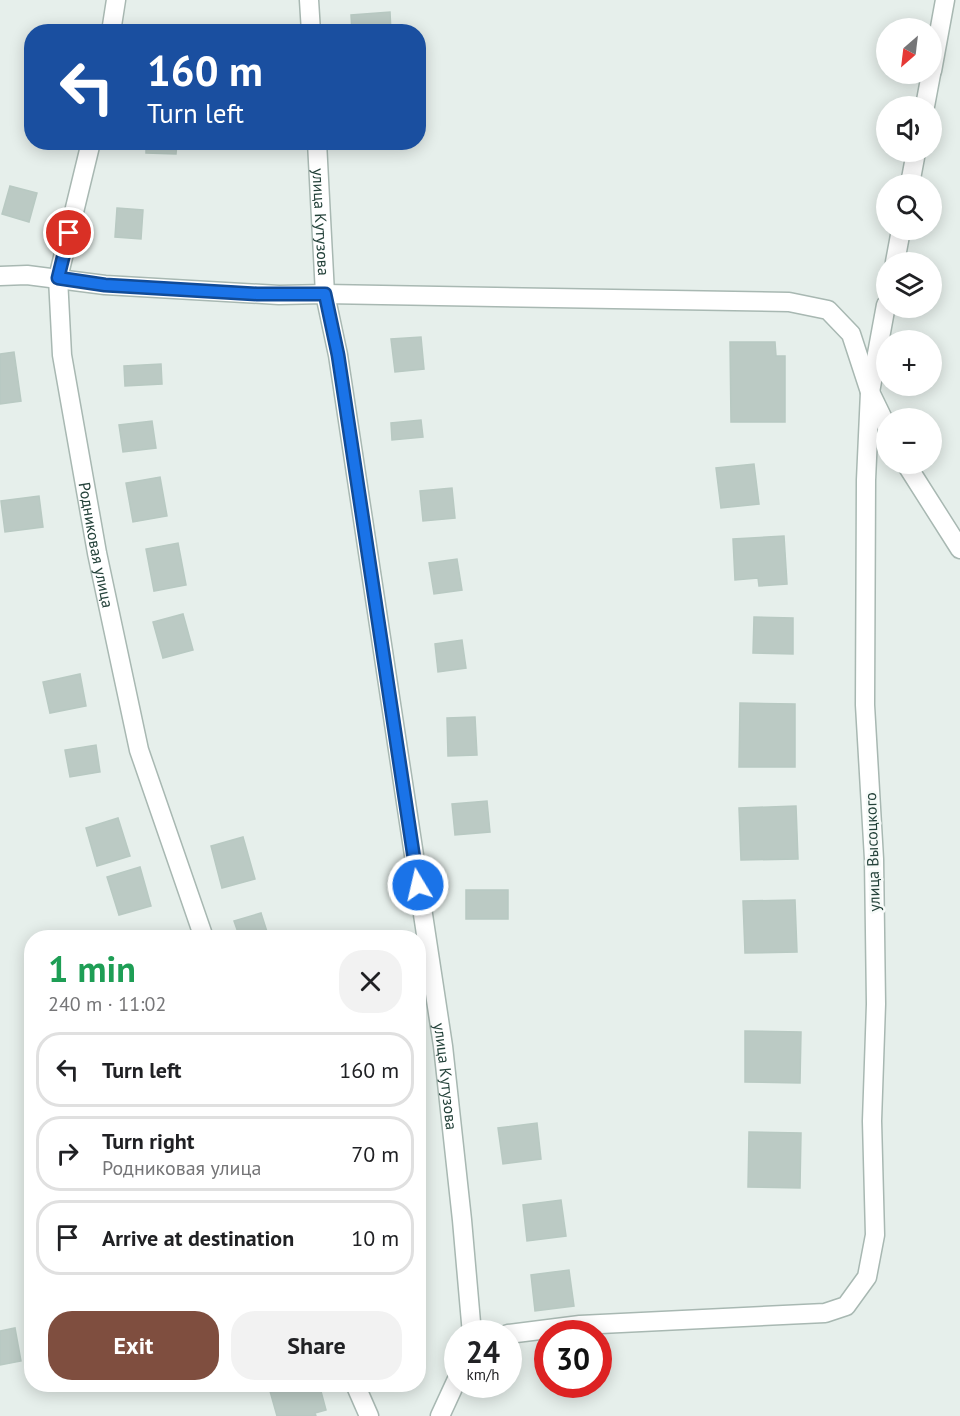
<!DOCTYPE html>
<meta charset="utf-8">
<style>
body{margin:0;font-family:"PT Sans",sans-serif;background:#f2f2f2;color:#202124;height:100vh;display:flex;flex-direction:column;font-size:22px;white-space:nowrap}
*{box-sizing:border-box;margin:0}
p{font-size:20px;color:#757577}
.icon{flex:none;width:33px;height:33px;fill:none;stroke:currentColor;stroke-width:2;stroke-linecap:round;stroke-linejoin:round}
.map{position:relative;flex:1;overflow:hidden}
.sheet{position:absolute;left:24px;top:930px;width:402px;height:462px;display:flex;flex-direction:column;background:#fff;border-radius:24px;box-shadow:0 3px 15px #0003}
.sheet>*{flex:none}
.hud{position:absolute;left:24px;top:24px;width:402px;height:126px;border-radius:24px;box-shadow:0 3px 15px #0003;background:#1a4fa0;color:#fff;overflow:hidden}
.needle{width:39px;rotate:208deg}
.controls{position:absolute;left:876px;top:18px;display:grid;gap:12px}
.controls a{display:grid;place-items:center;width:66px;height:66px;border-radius:50%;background:#fff;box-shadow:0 3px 15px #0003;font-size:30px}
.speed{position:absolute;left:444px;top:1320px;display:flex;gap:12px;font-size:30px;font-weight:700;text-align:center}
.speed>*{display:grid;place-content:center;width:78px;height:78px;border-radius:50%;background:#fff;box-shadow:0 3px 15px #0003;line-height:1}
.speed small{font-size:15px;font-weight:400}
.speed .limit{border:9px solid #d22;background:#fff;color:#111}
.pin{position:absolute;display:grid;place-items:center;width:51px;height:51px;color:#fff;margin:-26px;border:3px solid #fff;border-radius:50%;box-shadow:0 2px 6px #0007}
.me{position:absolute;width:66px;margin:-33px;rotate:351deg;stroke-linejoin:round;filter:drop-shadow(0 0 4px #0008)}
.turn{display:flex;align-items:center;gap:21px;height:126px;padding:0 24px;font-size:27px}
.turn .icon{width:78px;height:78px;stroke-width:2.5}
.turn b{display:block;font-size:42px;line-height:51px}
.round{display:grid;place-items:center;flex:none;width:63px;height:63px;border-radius:24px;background:#f2f2f2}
.summary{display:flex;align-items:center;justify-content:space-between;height:102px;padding:0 24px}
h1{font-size:36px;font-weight:700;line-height:45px;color:#1e9e55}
.action{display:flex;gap:12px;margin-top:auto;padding:12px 24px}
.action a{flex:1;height:69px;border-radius:24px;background:#7f4e3f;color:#fff;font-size:24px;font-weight:700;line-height:69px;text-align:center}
.action a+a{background:#f2f2f2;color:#202124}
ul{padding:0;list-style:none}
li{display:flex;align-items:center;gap:18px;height:75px;margin:0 12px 9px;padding:0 12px;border:3px solid #e0e0e0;border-radius:24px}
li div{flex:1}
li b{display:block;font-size:22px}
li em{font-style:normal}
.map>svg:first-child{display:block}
.building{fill:#bbcac4;stroke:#b8c9c2;stroke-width:1.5}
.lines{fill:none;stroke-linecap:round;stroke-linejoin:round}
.minor-casing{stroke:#a8b8b2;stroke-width:21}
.minor{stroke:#fff;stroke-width:18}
.route-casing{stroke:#114b97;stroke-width:15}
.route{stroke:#1a73e8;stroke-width:10}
.labels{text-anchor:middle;stroke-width:5;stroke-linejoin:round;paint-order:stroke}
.street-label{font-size:16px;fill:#24423a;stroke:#f7fbf9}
</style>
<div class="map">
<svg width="960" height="1416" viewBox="0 0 960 1416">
<rect width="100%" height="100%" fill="#e6efeb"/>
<!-- building -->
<path class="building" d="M390,12L391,32H352L351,15Z
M146,142H177L176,154L146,153Z
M10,186L37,193L29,222L2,214Z
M117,208L143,210L141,239L115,237Z
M421,337L424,369L395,372L391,339Z
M730,342H775L776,356H785V422H731Z
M14,352L21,401L0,404V354Z
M161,364L162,384L125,386L124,366Z
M421,420L423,437L392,440L391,423Z
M152,421L156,448L123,452L119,425Z
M754,464L759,504L721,508L716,468Z
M160,477L167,516L133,522L126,483Z
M452,488L455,518L423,521L420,491Z
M39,496L43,527L5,532L1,501Z
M784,536L787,584L759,586L758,578L735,580L733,539Z
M178,543L186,585L154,591L146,549Z
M457,559L462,590L434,594L429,563Z
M183,614L193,650L163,658L153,622Z
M754,617L793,618V654L753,653Z
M462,640L466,668L438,672L435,644Z
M80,674L86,706L50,713L43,682Z
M740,703L795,704V767H739Z
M475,717L477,755L448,756L447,718Z
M96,745L100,772L70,777L65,750Z
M487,801L490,832L455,835L452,804Z
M796,806L798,859L741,860L739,808Z
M118,818L130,856L97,866L86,828Z
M243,837L255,879L222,888L211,846Z
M140,867L151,906L119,915L107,877Z
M466,890H508V919H466Z
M795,900L797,952L745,953L743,901Z
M261,913L269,938H240L234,921Z
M745,1031L801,1032L800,1083L745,1082Z
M537,1123L541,1159L503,1164L498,1128Z
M749,1132L801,1133L800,1188L748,1187Z
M561,1200L566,1236L527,1241L523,1205Z
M569,1270L574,1306L535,1311L531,1275Z
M15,1328L21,1361L0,1365V1331Z
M268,1384H319L326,1410L315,1413L316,1416H277Z"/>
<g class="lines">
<defs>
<g id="minor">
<path d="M309,0L311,32"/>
<path d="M111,32L116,0"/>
<path d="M932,71L945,0"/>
<path d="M925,106L931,74"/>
<path id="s1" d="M91,142L58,278L62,355L97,553L139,750L204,938"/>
<path id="s2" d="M317,142L325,294L338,355L443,1046L462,1220L472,1334"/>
<path d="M910,184L916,152"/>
<path d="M895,262L901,230"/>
<path d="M0,276L27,275L105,285L279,295L325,294L789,302L828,310L851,334L870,392L886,425"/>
<path d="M906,464L960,549"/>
<path d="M508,1334L580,1325L825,1313L846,1306L867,1277L875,1235L872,1121L876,1004L874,859L865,705L866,480L870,392L886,305"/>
<path d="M355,1384L369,1416"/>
<path d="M440,1416L458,1377"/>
</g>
</defs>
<!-- minor casing -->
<use href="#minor" class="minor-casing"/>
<!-- minor -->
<use href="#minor" class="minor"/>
</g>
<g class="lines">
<defs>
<path id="route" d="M69,233L58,278L105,285L257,294H325L338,355L418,885"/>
</defs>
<!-- route casing -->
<use href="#route" class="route-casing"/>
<!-- route -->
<use href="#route" class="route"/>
</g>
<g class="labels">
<!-- street labels -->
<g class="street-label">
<text dy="6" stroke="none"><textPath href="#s2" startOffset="80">улица Кутузова</textPath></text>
<text dy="6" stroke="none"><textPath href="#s1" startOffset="410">Родниковая улица</textPath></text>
<text transform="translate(872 852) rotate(-92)" y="6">улица Высоцкого</text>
<text dy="6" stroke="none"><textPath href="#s2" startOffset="944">улица Кутузова</textPath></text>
</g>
</g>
</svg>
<div class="controls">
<a><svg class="needle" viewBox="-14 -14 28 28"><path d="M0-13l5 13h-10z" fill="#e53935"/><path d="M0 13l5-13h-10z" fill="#757577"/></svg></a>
<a><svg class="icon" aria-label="sound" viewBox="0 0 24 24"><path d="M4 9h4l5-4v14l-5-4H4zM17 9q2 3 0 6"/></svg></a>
<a><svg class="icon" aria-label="search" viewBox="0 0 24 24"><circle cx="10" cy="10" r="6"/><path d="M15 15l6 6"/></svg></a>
<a><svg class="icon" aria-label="layers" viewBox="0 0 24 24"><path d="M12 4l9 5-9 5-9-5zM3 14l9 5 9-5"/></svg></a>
<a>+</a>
<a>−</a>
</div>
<div class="speed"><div>24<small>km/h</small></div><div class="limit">30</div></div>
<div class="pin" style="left:69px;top:233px;background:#d93025"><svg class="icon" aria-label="arrive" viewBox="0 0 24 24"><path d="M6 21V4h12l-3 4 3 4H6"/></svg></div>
<svg class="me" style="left:418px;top:885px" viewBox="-20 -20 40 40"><circle r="17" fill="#1a73e8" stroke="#fff" stroke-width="3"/><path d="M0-11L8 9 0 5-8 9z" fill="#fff"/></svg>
<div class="hud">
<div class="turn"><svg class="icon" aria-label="left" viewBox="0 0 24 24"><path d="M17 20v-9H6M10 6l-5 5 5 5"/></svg><div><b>160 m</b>Turn left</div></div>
</div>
<section class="sheet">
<div class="summary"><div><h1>1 min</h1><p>240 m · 11:02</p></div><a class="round"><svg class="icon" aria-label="close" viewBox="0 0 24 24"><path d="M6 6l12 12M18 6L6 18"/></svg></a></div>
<ul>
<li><svg class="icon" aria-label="left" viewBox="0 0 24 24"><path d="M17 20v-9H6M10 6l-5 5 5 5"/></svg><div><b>Turn left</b></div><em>160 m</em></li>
<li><svg class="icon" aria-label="right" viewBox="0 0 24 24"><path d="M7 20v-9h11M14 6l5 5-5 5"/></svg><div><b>Turn right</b><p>Родниковая улица</p></div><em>70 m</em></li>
<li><svg class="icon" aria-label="arrive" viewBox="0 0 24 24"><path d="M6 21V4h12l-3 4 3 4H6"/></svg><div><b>Arrive at destination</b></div><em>10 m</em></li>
</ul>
<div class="action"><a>Exit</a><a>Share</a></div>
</section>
</div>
